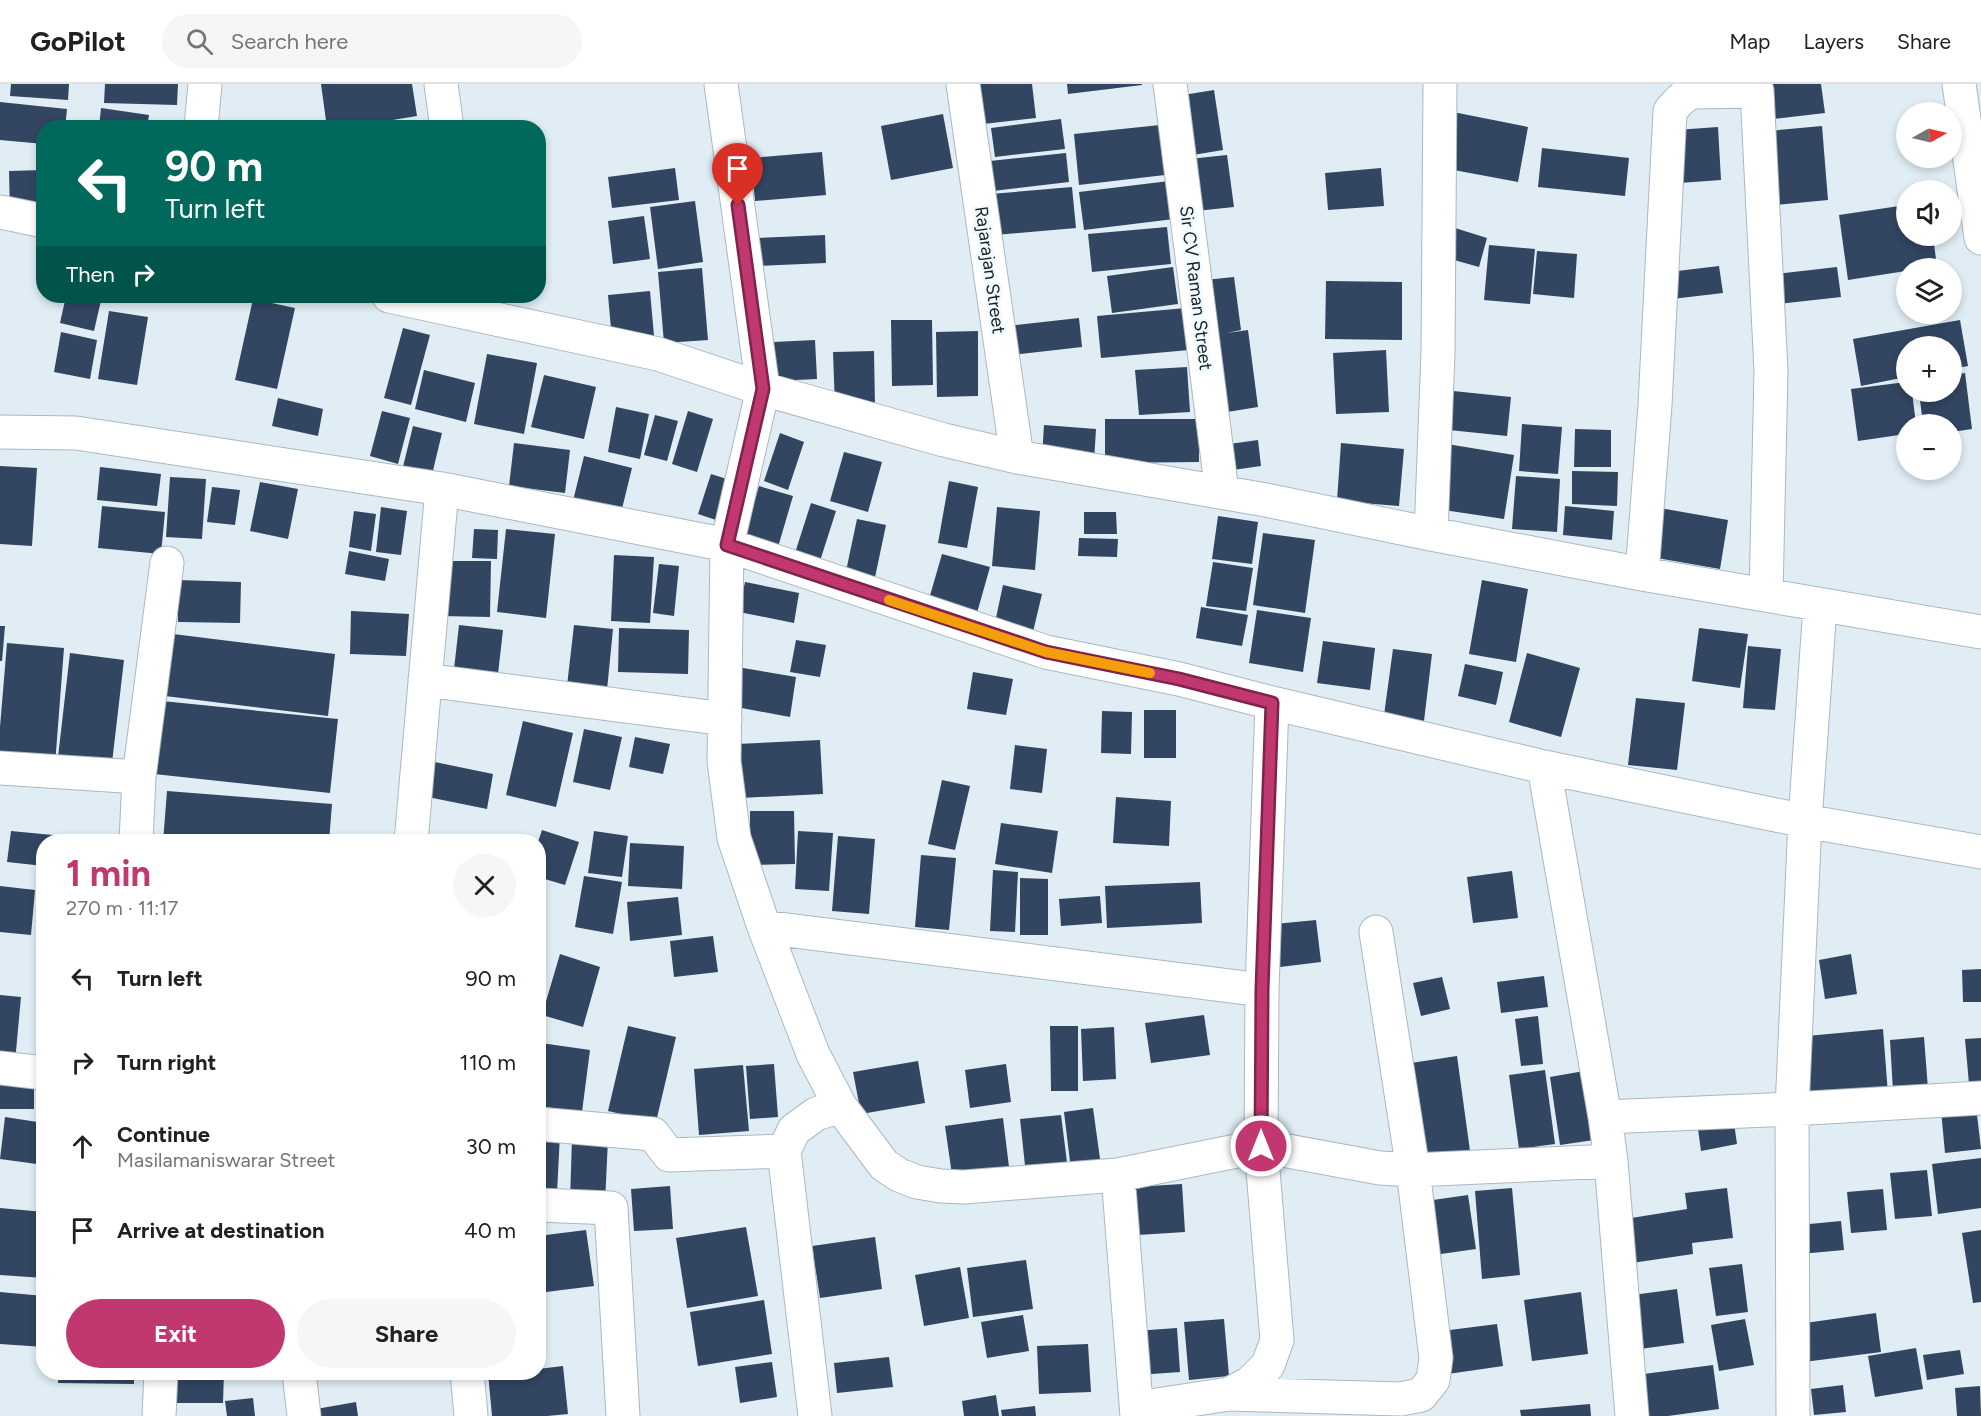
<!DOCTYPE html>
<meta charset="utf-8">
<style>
body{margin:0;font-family:Figtree,sans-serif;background:#f6f6f6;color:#202124;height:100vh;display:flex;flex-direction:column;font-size:22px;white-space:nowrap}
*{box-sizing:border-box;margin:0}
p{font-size:20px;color:#757577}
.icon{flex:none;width:33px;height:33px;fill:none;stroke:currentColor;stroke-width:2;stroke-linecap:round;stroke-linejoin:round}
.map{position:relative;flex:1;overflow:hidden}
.sheet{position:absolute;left:36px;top:750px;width:510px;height:546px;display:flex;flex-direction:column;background:#fff;border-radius:24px;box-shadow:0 3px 9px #0003}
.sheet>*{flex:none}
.banner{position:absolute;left:36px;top:36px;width:510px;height:183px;border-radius:24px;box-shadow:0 3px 9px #0003;background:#00695c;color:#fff;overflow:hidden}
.needle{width:39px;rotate:82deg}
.controls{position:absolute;left:1896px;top:18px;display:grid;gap:12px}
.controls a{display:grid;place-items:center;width:66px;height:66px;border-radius:50%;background:#fff;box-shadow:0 3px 9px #0003;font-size:30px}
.pin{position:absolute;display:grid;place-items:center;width:51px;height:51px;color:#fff;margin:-62px -26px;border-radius:50% 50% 50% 0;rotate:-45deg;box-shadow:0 0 6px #0007}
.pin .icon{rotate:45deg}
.me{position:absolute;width:66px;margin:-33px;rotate:0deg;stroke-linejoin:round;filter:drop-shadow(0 0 4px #0008)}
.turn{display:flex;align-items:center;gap:21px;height:126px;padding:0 30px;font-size:27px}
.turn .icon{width:78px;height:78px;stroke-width:2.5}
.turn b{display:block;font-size:42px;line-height:51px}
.then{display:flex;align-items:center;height:57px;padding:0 30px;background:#0003;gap:12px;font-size:22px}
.round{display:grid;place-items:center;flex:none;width:63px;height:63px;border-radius:32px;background:#f6f6f6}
.head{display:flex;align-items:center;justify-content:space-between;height:102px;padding:0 30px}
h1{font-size:36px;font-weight:700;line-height:45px;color:#c1376f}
.cta{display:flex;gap:12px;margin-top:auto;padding:12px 30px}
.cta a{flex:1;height:69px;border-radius:36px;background:#c1376f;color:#fff;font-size:24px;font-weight:700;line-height:69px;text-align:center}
.cta a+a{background:#f6f6f6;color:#202124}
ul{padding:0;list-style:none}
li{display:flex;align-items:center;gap:18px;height:84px;padding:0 30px}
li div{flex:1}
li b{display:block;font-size:22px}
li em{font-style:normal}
header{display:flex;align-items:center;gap:36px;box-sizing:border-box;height:84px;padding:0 30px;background:#fff;border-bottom:2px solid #e0e0e0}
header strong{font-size:28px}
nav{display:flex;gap:33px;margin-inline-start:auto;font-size:21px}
.search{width:420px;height:54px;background:#f6f6f6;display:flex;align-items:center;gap:15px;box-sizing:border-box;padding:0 21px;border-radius:33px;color:#757577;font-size:22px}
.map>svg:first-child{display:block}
.building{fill:#324561}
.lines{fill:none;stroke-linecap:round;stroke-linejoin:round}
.minor-casing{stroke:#abb8c0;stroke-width:35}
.minor{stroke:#fff;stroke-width:33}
.route-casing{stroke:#7d2448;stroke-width:15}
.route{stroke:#c1376f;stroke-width:10}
.slow{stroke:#f59e0b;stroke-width:10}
.labels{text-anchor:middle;stroke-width:6;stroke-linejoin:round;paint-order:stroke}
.street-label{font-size:18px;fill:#1a1f21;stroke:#f1fafe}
</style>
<header>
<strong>GoPilot</strong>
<div class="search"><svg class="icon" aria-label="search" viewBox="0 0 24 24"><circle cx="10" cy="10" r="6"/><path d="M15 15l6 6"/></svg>Search here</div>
<nav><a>Map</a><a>Layers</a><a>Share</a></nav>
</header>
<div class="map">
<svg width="1981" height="1332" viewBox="0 0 1981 1332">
<rect width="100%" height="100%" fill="#e0edf5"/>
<!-- building -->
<path class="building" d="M11,0H69L68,16L10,12Z
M105,0H178L177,21L104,19Z
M321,0H412L417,32L344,44H327Z
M970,0H1032L1036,34L975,41Z
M1067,0H1142V1L1068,10Z
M1768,0H1821L1825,29L1773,35Z
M1214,6L1223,66L1187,72L1177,12Z
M0,18L67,25L65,44H44V60L0,56Z
M101,24L149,31L147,44H99Z
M1453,28L1528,43L1518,98L1443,84Z
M943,30L953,84L891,96L881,42Z
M1061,35L1065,65L995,73L991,44Z
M1160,41L1165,91L1079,101L1074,50Z
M1822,42L1828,116L1775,121L1768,47Z
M1718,43L1721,96L1679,99L1676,46Z
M1542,64L1629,74L1625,112L1538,103Z
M822,68L826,111L755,117L751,74Z
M1066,69L1069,98L993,107L990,77Z
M1227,71L1234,123L1196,127L1189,75Z
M675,84L679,116L612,124L608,93Z
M1381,84L1384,122L1328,126L1325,89Z
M44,86V129L10,130L9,87Z
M538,88H541L546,125H538Z
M1169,97L1174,135L1084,146L1079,108Z
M1072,103L1076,144L995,151L991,110Z
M695,117L703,178L658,185L650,123Z
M1906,121V152H1933L1937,183L1906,184V187L1848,196L1839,131Z
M644,132L650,175L613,180L608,137Z
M1167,143L1171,180L1092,188L1088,150Z
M1455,144L1487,154L1479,183L1447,174Z
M825,151L826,179L759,182L757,154Z
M1489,161L1535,165L1530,220L1484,216Z
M1537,167L1577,170L1574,214L1533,210Z
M1719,182L1723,209L1672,215L1669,188Z
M1173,183L1178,220L1112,229L1107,192Z
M1837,183L1841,213L1778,220L1775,190Z
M702,184L708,256L664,259L658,188Z
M1234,193L1241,246L1227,249L1248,246L1258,323L1221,329L1205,196Z
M1326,197L1402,198V256L1325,255Z
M650,207L654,252L612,256L608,211Z
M66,212H102L94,247L60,239Z
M253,215L295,224L277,305L235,296Z
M1186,224L1189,266L1101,274L1097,232Z
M109,227L148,233L137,301L98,295Z
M1079,234L1082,263L1011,271L1008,242Z
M891,236H932L933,301L892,302Z
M1960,236L1968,282L1952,285V262H1906V293L1861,302L1853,255Z
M403,244L430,251L411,321L384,314Z
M978,247V312L937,313L936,248Z
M61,248L97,256L90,295L54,288Z
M815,256L817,295L775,297L773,258Z
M1386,266L1389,328L1336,330L1333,269Z
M874,267L875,323H835L833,268Z
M487,270L537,279L524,350L474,340Z
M1187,283L1190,328L1139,331L1135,286Z
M424,286L475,299L466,338L415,325Z
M1965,289L1972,345L1952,348V340H1923L1919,308H1952V291Z
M544,291L596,303L584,355L531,343Z
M1906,298V308H1912L1916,340H1906V350L1858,357L1851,305Z
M1453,307L1511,313L1507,352L1449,346Z
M278,314L323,325L318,352L272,342Z
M616,323L649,330L640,375L608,368Z
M382,327L410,334L398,380L370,372Z
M688,327L713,335L697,388L672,380Z
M655,331L678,337L667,377L644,371Z
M1105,335H1199V378L1105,379Z
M1522,340L1562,343L1558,390L1519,387Z
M1044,341L1096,345L1094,377L1042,373Z
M413,342L442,349L429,403L400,395Z
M1575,345L1611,346V383H1574Z
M780,349L804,358L788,406L764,397Z
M1258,356L1261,382L1226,387L1222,361Z
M514,359L570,366L565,409L509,402Z
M1341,359L1404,365L1399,422L1337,417Z
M1447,360L1514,371L1504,435L1437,425Z
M844,368L882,378L868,428L830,417Z
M584,372L632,384L620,433L572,421Z
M0,382L37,384L32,462L0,460Z
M100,383L161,390L157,422L97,416Z
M1572,387L1618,388L1617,422L1572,420Z
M711,390L730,396L716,436L698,430Z
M1516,392L1560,395L1557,448L1512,445Z
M170,393L206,395L202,455L166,453Z
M949,397L978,403L967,464L938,459Z
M260,398L298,405L288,455L250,447Z
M759,402L793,412L776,470L742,460Z
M212,403L240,406L235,441L207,438Z
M811,419L836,427L820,477L795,469Z
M1643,421L1728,436L1720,485L1634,470Z
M102,422L165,428L161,470L98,464Z
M1565,422L1614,427L1612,456L1563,451Z
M381,423L407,427L401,471L376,468Z
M997,423L1040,427L1035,486L992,482Z
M354,427L376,430L371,467L349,463Z
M1084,428H1116L1117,450H1084Z
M1218,432L1258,438L1252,480L1212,475Z
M857,435L886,441L874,498L845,492Z
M474,445L498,446L497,475L472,474Z
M506,445L555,450L546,534L497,528Z
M1263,449L1315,456L1305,529L1253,521Z
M1079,454L1118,455L1117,473L1078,472Z
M349,467L389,475L385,497L345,490Z
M942,470L990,483L975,536L927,522Z
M614,471L654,473L650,539L611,537Z
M439,477H491L490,533L439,532Z
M1213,478L1253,484L1246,527L1206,522Z
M659,480L679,482L674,532L653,529Z
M178,496L241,498L240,539L178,538Z
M1482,496L1528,505L1516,578L1469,570Z
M745,498L799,509L794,539L739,528Z
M1003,501L1042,510L1032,552L994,543Z
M1201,523L1248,531L1242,562L1196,554Z
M1257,526L1311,534L1303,588L1249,579Z
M351,527L409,530L406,572L350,570Z
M459,541L503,546L498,590L454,585Z
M574,541L613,545L607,606L567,602Z
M0,542H5L2,577H0Z
M619,544L689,546L688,590L618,588Z
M1699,544L1748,550L1740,604L1692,597Z
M165,549L335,570L328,632L157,611Z
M796,556L826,561L820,593L790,588Z
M1323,557L1375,564L1370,606L1317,599Z
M7,559L64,564L55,681L0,677V643Z
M1748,562L1781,565L1775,626L1743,624Z
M1393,565L1432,570L1424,637L1384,631Z
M70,569L124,576L112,679L58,673Z
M1527,569L1580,584L1561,653L1509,638Z
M1465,580L1503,588L1496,621L1458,612Z
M737,583L796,593L790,633L731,622Z
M973,588L1013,595L1006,631L967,625Z
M1636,614L1685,619L1677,686L1628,681Z
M162,617L338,635L330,709L154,690Z
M1144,626H1176V674H1144Z
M1102,627L1132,628L1131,670L1101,669Z
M523,637L573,649L556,723L506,711Z
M584,645L622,653L610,706L573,698Z
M635,653L670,660L663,690L629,683Z
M820,656L823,710L740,714L737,660Z
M1015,661L1047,665L1042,709L1010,705Z
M425,676L493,690L487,725L418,711Z
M942,696L970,702L955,766L928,760Z
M167,707L332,720L329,758H163Z
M1116,713L1171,717L1169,762L1113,759Z
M750,727H794L795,780L750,781Z
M1001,739L1058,747L1052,789L995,780Z
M542,746L579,758L565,801L538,793V758Z
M11,747L63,752L62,758H44V782L7,778Z
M594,747L628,752L622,793L588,789Z
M798,747L833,749L829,807L795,805Z
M838,752L875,755L869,830L832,827Z
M630,759L684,762L682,805L628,802Z
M921,771L956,774L949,846L915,843Z
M993,786L1018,788L1015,848L990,847Z
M1512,787L1518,834L1473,839L1467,793Z
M584,792L622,798L613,850L575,843Z
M1020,794L1048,795V851H1020Z
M1200,798L1202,839L1107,844L1105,802Z
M0,802L35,806L31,851L0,848Z
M41,805H44V863L37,862Z
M1100,812L1102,839L1061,842L1059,815Z
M678,813L682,851L630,857L627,818Z
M1316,836L1321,878L1280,883L1275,840Z
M713,852L718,888L674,893L670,857Z
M560,870L600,883L583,943L542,931Z
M1851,870L1857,910L1825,915L1819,876Z
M1981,885V918H1963L1962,886Z
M1544,892L1548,923L1501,929L1497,898Z
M1442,893L1450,925L1421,932L1413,899Z
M0,911L21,913L15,978L0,976Z
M1204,931L1210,971L1151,979L1145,939Z
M1538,932L1543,980L1521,982L1515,935Z
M628,942L676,953L656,1038L608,1027Z
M1050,942H1078V1007H1051Z
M1114,943L1116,995L1083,997L1081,945Z
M1883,945L1888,1010L1801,1017L1796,953Z
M1924,953L1928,1005L1893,1007L1890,956Z
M1981,954V998L1969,1000L1965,955Z
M541,959L590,966L582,1028L538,1022V975Z
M1457,972L1470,1067L1425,1073L1411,979Z
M918,977L925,1019L861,1030L853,988Z
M774,980L778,1033L750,1035L746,982Z
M1006,980L1011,1018L970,1024L965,986Z
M743,981L749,1047L699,1051L694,985Z
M1545,986L1555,1060L1519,1065L1509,991Z
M1584,987L1594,1056L1560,1061L1550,993Z
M0,999H34V1025H0Z
M1976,1022L1981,1065L1945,1069L1941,1026Z
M1093,1024L1101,1082L1071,1086L1064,1028Z
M1061,1031L1068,1086L1026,1091L1020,1035Z
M1733,1032L1737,1060L1701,1067L1697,1038Z
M5,1033L44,1039V1081L0,1075Z
M1003,1034L1009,1083L952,1091L945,1042Z
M538,1048L560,1050L557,1109L538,1108Z
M572,1054L608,1055L605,1119L570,1117Z
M1981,1074V1124L1938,1130L1932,1080Z
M1927,1086L1932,1132L1895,1135L1890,1089Z
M1182,1100L1185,1148L1138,1151L1134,1103Z
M670,1102L673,1145L634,1147L631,1105Z
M1512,1104L1520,1191L1482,1195L1475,1107Z
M1727,1104L1733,1154L1692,1159L1693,1170L1625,1180L1619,1136L1687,1125L1685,1109Z
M1883,1105L1887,1146L1851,1149L1847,1108Z
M1468,1111L1476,1165L1434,1171L1426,1117Z
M0,1124L44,1128V1194L0,1191Z
M1841,1137L1844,1166L1800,1170L1799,1141Z
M746,1143L758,1212L687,1224L676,1154Z
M586,1146L594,1202L538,1209V1152Z
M1981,1146V1218L1973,1219L1962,1149Z
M875,1153L882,1205L820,1214L812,1162Z
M1026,1176L1033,1225L973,1233L967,1184Z
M1742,1180L1748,1228L1716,1232L1709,1184Z
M960,1183L969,1234L924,1242L915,1191Z
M1677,1205L1684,1259L1640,1265L1633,1211Z
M0,1208L44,1212V1263L0,1260Z
M1581,1208L1588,1270L1532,1277L1524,1216Z
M764,1216L772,1270L698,1282L690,1228Z
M1876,1229L1881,1268L1804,1278L1798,1240Z
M1023,1231L1029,1267L987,1274L981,1238Z
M1224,1235L1229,1292L1189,1296L1184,1238Z
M1745,1235L1754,1281L1719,1287L1711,1241Z
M1497,1240L1503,1282L1448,1290L1442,1247Z
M1177,1244L1180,1288L1138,1291L1135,1247Z
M1088,1260L1091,1308L1039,1310L1037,1262Z
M1916,1264L1923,1305L1875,1313L1868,1272Z
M1960,1266L1964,1290L1927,1296L1923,1271Z
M889,1273L893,1303L837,1309L834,1279Z
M772,1278L777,1313L740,1319L735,1283Z
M1713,1281L1719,1325L1668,1332H1641L1636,1291Z
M563,1282L568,1330L547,1332H492L488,1289L538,1288V1285Z
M59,1288H134V1300L58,1299Z
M168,1288H224L223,1319H168Z
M1843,1301L1846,1328L1814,1331L1811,1305Z
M1980,1302L1981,1332H1957L1955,1304Z
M996,1311L999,1332H964L962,1317Z
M253,1314L255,1332H227L225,1317Z
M356,1318L358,1332H317L316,1325Z
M1590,1320L1591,1332H1521L1520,1326Z
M1035,1322L1036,1332H1002L1001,1326Z"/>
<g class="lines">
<defs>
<path id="minor" d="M441,0L447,44
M721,0L763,305L727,461L724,677L734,754L764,843L813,970L840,1022
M963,0L1017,373
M1170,0L1222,408
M1689,0L1690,8L1757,7L1771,287L1766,511
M1959,0L1981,154
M201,44L205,0
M0,128L44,137
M389,212L658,270L763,305L944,356L1017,373L1266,416L1431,450L1642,490L1981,548
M0,348L76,349L442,405L727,461L1046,568L1179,595L1272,619L1544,683L1805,737L1981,768
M1431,450L1438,268L1440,0
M1642,490L1655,321L1670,27L1679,17L1690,8
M425,596L725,635
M1544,683L1605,1033L1611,1077L1632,1332
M0,684L139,693
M136,758L139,693L167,479
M411,758L442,405
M764,843L1262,906
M0,984L44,989
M1605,1033L1792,1025L1981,1014
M538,1040L653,1050L669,1071L784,1067
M1118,1091L1137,1332
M538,1121L611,1124L623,1332
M299,1288L304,1332
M467,1288L471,1332
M1229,1310L1401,1315L1421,1311L1433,1296L1436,1274L1413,1086L1376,848
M1137,1324L1229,1310L1250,1299L1268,1281L1277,1256L1261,1062L1262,906L1272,619
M159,1332L161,1288
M815,1332L784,1067L794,1046L816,1030L840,1022L884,1081L899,1091L917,1098L941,1102L964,1103L1118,1091L1261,1062L1380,1084L1413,1086L1611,1077
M1793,1332L1792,1025L1805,737L1820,522"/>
</defs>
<!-- minor casing -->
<use href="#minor" class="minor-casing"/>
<!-- minor -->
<use href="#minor" class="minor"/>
</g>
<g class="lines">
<defs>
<path id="route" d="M738,121L763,305L727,461L1046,568L1179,595L1272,619L1262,906L1261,1062"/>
</defs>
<!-- route casing -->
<use href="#route" class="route-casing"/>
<!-- route -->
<use href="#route" class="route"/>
<!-- slow -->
<path class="slow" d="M889,516L1046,568L1150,589"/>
</g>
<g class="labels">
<!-- street labels -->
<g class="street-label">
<text transform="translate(990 186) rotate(82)" y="6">Rajarajan Street</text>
<text transform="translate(1196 204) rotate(83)" y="6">Sir CV Raman Street</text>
</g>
</g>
</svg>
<div class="controls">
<a><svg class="needle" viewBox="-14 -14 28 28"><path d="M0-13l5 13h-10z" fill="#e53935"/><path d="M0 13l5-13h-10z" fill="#757577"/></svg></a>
<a><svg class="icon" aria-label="sound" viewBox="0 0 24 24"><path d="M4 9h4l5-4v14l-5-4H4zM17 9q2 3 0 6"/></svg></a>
<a><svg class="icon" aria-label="layers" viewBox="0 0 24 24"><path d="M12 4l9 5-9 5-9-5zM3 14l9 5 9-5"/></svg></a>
<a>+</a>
<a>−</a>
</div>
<div class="pin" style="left:738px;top:121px;background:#d93025"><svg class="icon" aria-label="arrive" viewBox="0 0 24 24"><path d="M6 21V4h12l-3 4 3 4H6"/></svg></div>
<svg class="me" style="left:1261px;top:1062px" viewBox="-20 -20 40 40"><circle r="17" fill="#c1376f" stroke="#fff" stroke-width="3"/><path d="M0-11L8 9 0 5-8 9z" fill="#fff"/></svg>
<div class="banner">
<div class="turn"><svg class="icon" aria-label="left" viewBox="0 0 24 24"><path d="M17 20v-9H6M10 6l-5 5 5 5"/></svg><div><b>90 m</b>Turn left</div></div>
<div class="then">Then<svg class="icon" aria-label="right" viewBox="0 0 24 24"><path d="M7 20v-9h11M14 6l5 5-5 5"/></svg></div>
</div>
<section class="sheet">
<div class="head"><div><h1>1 min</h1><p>270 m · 11:17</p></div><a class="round"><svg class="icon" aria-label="close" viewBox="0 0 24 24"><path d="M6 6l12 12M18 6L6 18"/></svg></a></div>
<ul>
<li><svg class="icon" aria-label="left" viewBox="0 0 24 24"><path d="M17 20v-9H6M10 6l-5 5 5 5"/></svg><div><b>Turn left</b></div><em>90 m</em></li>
<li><svg class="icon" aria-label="right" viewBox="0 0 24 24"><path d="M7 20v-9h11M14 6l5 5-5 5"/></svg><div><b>Turn right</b></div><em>110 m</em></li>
<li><svg class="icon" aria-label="ahead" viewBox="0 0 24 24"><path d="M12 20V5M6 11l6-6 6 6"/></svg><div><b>Continue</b><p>Masilamaniswarar Street</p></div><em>30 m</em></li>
<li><svg class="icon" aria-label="arrive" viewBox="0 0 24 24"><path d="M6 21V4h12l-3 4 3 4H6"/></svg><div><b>Arrive at destination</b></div><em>40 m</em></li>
</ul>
<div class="cta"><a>Exit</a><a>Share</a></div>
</section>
</div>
